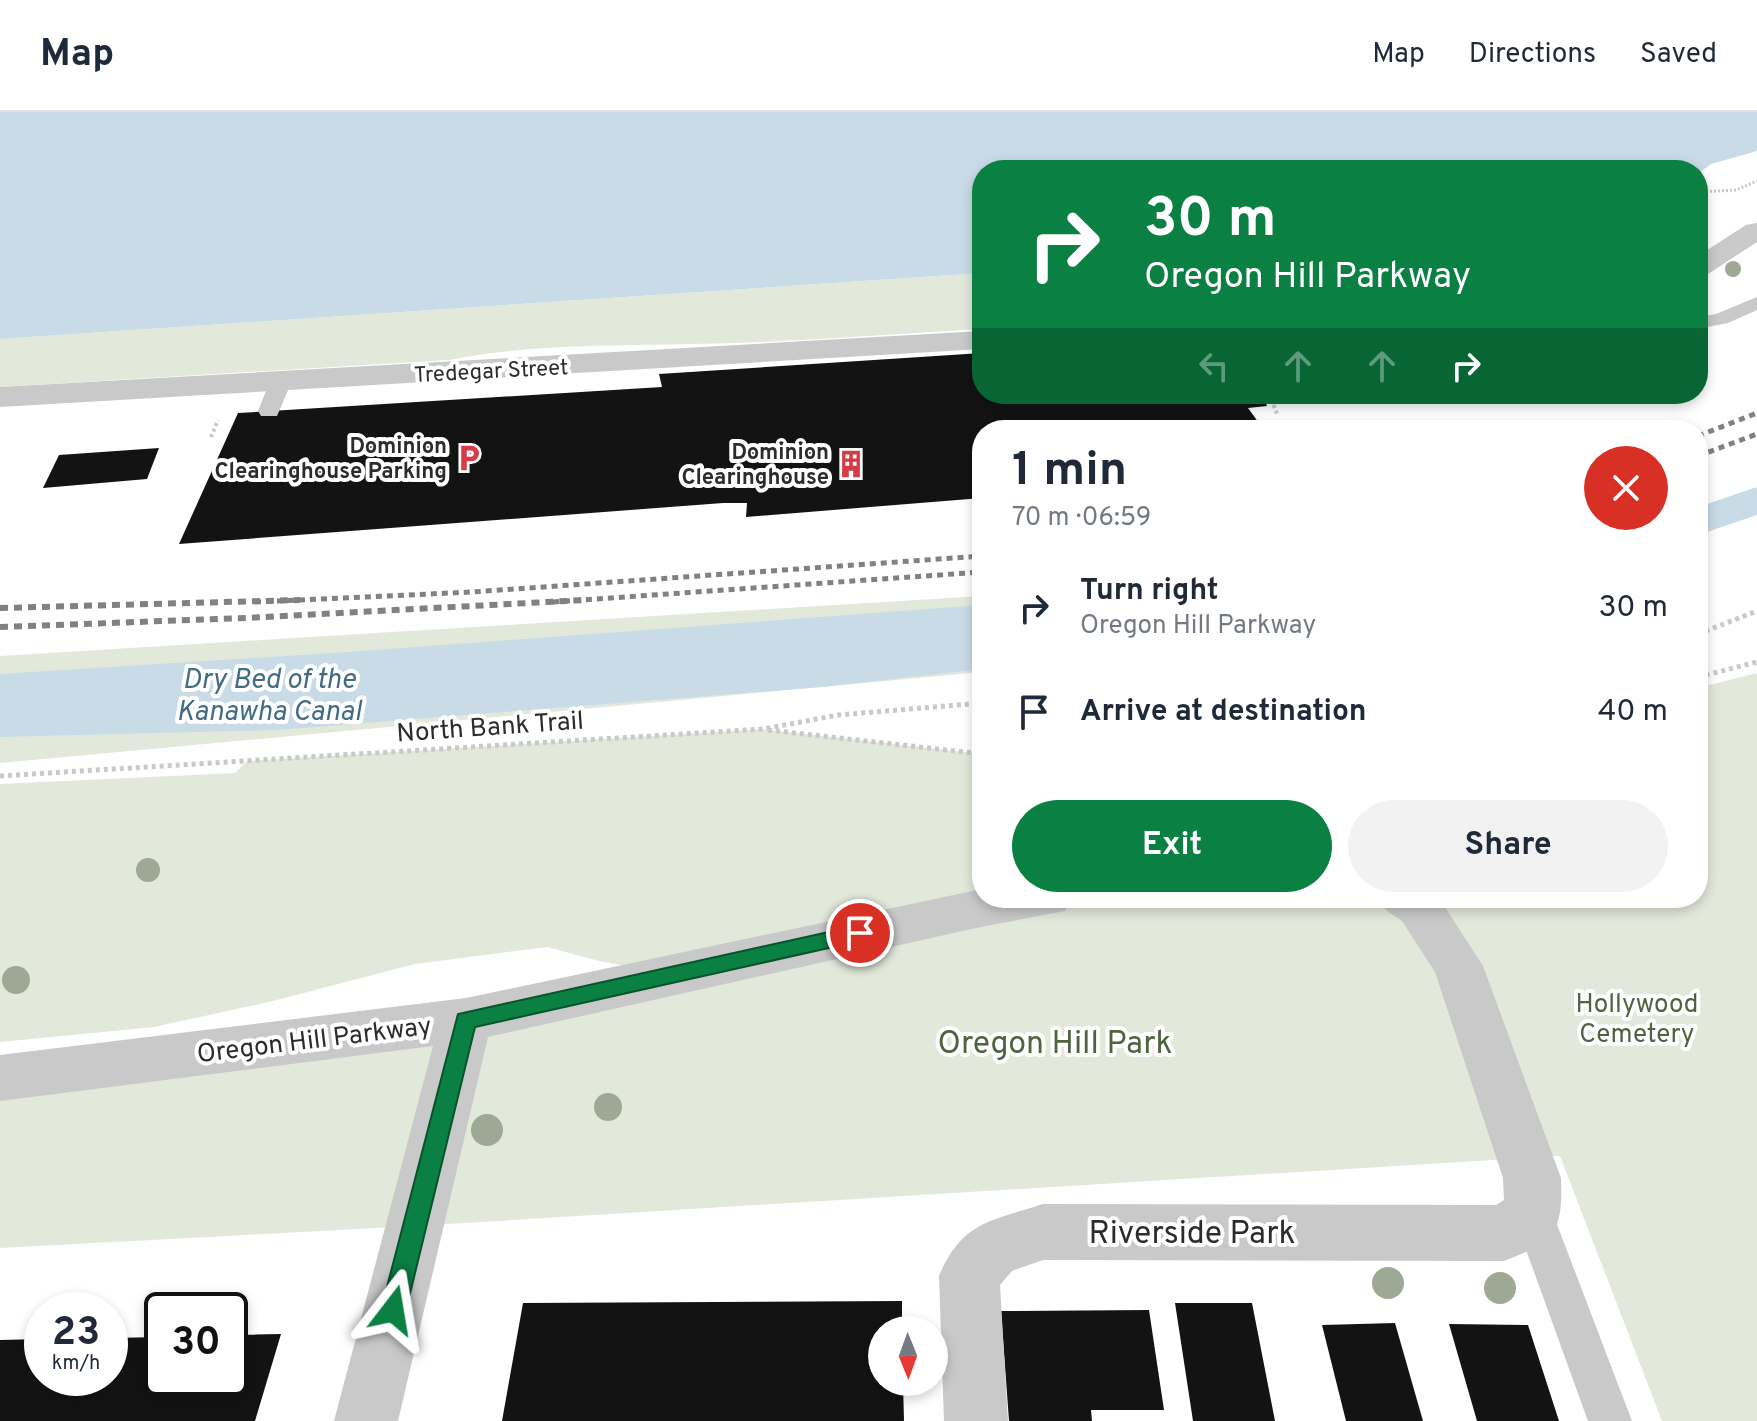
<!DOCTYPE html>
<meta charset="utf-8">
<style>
body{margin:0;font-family:Overpass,sans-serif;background:#f2f2f3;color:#1f2937;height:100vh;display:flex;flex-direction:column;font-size:30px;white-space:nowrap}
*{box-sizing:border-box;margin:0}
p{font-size:26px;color:#747a83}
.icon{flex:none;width:44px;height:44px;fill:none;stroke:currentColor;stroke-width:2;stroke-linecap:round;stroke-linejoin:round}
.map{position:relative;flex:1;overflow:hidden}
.details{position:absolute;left:972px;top:308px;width:736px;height:488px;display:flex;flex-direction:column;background:#fff;border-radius:32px;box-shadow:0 4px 12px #0003}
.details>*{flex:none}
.top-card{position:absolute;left:972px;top:48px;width:736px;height:244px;border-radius:32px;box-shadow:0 4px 12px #0003;background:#0b8043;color:#fff;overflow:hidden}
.needle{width:52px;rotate:179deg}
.fabs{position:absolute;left:868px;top:1204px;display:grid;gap:16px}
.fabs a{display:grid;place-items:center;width:80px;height:80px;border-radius:50%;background:#fff;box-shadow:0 4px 12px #0003;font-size:40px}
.speed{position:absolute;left:24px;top:1180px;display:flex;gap:16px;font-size:40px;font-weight:700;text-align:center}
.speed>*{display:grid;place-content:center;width:104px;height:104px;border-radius:50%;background:#fff;box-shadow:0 4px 12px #0003;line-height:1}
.speed small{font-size:20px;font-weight:400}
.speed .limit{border:4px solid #111;border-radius:12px;background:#fff;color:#111}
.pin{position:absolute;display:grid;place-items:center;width:68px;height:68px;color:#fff;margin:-34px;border:4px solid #fff;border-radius:50%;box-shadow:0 2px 8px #0007}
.me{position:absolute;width:88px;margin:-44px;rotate:14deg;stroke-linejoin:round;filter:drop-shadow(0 0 6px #0008)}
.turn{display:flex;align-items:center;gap:28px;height:168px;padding:0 40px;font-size:36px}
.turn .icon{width:104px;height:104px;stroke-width:2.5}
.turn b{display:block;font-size:56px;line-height:68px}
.lanes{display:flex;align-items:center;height:76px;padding:0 40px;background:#0003;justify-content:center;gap:40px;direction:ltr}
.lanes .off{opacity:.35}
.round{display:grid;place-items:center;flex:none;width:84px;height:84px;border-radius:42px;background:#f2f2f3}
.overview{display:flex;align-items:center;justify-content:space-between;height:136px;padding:0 40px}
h1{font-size:48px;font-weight:700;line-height:60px}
.action{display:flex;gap:16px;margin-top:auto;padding:16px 40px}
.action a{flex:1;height:92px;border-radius:48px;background:#0b8043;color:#fff;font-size:32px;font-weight:700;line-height:92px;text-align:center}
.action a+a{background:#f2f2f3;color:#1f2937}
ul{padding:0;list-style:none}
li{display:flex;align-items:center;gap:24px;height:104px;padding:0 40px}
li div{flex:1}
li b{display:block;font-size:30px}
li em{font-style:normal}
header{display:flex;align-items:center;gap:48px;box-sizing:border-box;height:112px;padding:0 40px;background:#fff;border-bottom:2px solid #e0e1e3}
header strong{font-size:38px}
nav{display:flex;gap:44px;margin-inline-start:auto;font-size:28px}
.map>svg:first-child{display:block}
.green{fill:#e2e9db}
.water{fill:#c8dbe7}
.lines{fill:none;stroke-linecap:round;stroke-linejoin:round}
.canal{fill:#c8dbe7;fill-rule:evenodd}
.building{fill:#131313}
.path-far2{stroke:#c9c9c9;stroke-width:3;stroke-dasharray:2 2;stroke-linecap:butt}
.path-far1{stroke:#c9c9c9;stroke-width:4;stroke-dasharray:3 3;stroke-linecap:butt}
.path{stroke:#c9c9c9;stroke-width:5;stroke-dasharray:4 4;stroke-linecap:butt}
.service{fill:#c9c9c9;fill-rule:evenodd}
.minor{fill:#c9c9c9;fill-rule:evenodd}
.rail-far1{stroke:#818181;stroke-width:5;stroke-dasharray:6 5;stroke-linecap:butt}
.rail{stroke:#818181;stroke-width:6;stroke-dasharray:8 6;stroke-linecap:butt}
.tree{fill:#9ea995}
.route{fill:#0b8043;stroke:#07532c;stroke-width:2}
.labels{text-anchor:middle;stroke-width:8;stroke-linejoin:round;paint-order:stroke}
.far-street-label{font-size:22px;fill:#2c2c2c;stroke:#fff}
.far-poi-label{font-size:22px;font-weight:bold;fill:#2c2c2c;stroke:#fff;text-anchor:end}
.street-label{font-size:26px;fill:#2c2c2c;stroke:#fff}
.park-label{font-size:26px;fill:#4f633e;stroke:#fff}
.water-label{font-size:28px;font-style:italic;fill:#426c86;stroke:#fff}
.near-park-label{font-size:32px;fill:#4f633e;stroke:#fff}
.near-street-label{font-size:32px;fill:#2c2c2c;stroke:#fff}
</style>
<header>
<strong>Map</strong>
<nav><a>Map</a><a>Directions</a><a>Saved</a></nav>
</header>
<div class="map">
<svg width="1757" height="1309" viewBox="0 0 1757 1309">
<rect width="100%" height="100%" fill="#fff"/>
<!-- green -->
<path class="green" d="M982,161V217C885,222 788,231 691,232C610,234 529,232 449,248L0,275V227Z
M982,484V560L0,651V544Z
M1757,561V1309H1662L1560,1044L414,1114L0,1136V966L671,862L599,849L547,835L415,852L269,890L154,915L0,930V672L235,661L247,649L763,617L982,642V786H1698V576Z"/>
<!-- water -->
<path class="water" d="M0,0H1757V39L1711,52L1698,62V58H982V161L0,227Z
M982,493V557L821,575L277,618L0,625V562L348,540Z"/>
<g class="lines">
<!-- canal -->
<path class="canal" d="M1757,375V403L1698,423V395Z"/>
</g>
<!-- building -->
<path class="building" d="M982,241V282H1262L1267,294L1248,296L1264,318H982V386L746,405L747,391H723L179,432L238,301L662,275L659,262Z
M159,336L147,367L43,376L59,343Z
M902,1189V1218H882V1270H903L904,1309H502L523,1191Z
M1175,1191H1252L1275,1309H1193Z
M1149,1198L1164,1298H1091L1092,1309H1009L1001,1199Z
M1395,1211L1423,1309H1346L1322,1213Z
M1449,1212L1528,1213L1559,1309H1477Z
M281,1222L255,1309H0V1228L42,1227V1266H110V1226L162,1225V1266H230V1223Z"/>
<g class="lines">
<!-- path-far2 -->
<path class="path-far2" d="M1698,80L1736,78L1757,69"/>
<!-- path-far1 -->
<path class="path-far1" d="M1269,282L1278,304
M211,325L218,308"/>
<!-- path -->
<path class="path" d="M1698,522L1757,499
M1698,565L1757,550
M768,618L982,642
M0,664L763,617L838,603L982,591"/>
<!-- service -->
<path class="service" d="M1757,185V198L1728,211L1698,217V205L1716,202Z
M281,263L292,269L277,304H261L258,299L270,269Z
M1533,1083L1547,1089L1553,1102L1632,1309H1588L1513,1102L1519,1089Z"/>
<!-- minor -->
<path class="minor" d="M1757,111V130L1708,162L1698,164V144L1746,113Z
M982,219V237L0,295V275Z
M982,777V786H1072L1065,799L976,816L488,925L398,1309H334L433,934L0,989V943L466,886Z
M1380,786H1439L1483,854L1561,1066C1563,1120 1555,1129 1504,1149L1043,1148L1012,1159L1000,1173L1008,1309H944L939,1164C962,1109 991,1109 1043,1092L1496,1093L1504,1088L1503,1066L1435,860L1402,809L1387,799Z"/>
<!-- rail-far1 -->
<path class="rail-far1" d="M1698,324L1757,301
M1698,344L1757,322
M255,490L472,480L982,444
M553,490L982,460"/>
<!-- rail -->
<path class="rail" d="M0,496L300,488
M0,515L246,506L585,488"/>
</g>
<!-- trees -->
<g class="tree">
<circle cx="1733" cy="157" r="8"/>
<circle cx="148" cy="758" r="12"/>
<circle cx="16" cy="868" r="14"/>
<circle cx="608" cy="995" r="14"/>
<circle cx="487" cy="1018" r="16"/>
<circle cx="1388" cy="1171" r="16"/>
<circle cx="1500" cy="1176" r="16"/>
</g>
<!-- route -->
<path class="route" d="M860,813L868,816L871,821L868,827L860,829L475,915L406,1198L402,1207L393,1210L384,1207L381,1198L458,902Z"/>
<!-- icons -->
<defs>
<symbol id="parking-bare" viewBox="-9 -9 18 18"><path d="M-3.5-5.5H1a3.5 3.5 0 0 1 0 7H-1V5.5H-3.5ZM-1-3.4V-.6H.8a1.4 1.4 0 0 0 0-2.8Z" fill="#d53c48" stroke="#fff" stroke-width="2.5" paint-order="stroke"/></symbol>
<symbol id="building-bare" viewBox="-9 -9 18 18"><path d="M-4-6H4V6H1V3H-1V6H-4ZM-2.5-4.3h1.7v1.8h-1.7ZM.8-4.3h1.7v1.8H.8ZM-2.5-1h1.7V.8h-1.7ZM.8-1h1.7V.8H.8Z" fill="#d53c48" stroke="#fff" stroke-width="2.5" paint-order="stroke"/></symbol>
</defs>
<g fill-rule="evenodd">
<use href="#parking-bare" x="449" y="326" width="40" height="40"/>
<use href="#building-bare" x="831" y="332" width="40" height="40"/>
</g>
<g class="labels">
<!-- far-street labels -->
<g class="far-street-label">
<text transform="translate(491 258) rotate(-3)" y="8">Tredegar Street</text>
</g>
<!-- far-poi labels -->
<g class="far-poi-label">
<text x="447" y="341">Dominion<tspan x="447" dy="25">Clearinghouse Parking</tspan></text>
<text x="829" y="347">Dominion<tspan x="829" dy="25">Clearinghouse</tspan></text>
</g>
<!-- street labels -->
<g class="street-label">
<text transform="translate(490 614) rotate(-4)" y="9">North Bank Trail</text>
<text transform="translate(314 927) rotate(-7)" y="9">Oregon Hill Parkway</text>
</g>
<!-- park labels -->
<g class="park-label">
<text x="1637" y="900">Hollywood<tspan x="1637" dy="30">Cemetery</tspan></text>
</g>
<!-- water labels -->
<g class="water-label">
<text x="269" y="576">Dry Bed of the<tspan x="269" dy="32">Kanawha Canal</tspan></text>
</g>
<!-- near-park labels -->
<g class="near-park-label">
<text x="1055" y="941">Oregon Hill Park</text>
</g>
<!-- near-street labels -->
<g class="near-street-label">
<text x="1192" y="1131">Riverside Park</text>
</g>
</g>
</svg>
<div class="fabs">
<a><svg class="needle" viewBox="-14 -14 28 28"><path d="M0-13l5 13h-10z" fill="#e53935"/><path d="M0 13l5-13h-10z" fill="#747a83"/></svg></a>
</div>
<div class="speed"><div>23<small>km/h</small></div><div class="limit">30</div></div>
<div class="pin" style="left:860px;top:821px;background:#d93025"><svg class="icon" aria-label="arrive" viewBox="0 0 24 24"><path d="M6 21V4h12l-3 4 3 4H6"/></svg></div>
<svg class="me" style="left:393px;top:1198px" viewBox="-20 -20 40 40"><path d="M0-17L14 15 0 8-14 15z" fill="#0b8043" stroke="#fff" stroke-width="4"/></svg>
<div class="top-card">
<div class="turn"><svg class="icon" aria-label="right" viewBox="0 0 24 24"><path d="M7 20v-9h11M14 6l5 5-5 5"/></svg><div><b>30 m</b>Oregon Hill Parkway</div></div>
<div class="lanes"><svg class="icon off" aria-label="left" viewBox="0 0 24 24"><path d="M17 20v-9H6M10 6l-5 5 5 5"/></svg><svg class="icon off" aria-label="ahead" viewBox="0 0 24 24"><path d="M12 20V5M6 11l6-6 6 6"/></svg><svg class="icon off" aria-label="ahead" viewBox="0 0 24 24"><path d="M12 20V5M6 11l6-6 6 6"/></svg><svg class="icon" aria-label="right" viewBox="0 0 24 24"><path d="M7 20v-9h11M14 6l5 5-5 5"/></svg></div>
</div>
<section class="details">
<div class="overview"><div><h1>1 min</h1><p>70 m · 06:59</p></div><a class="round" style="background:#d93025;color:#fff"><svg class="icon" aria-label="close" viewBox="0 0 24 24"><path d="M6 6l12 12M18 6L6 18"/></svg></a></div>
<ul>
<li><svg class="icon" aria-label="right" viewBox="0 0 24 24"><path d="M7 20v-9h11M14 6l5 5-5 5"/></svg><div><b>Turn right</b><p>Oregon Hill Parkway</p></div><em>30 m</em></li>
<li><svg class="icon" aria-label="arrive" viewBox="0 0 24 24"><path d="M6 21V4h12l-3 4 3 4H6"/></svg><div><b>Arrive at destination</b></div><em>40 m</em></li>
</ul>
<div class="action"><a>Exit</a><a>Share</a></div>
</section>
</div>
